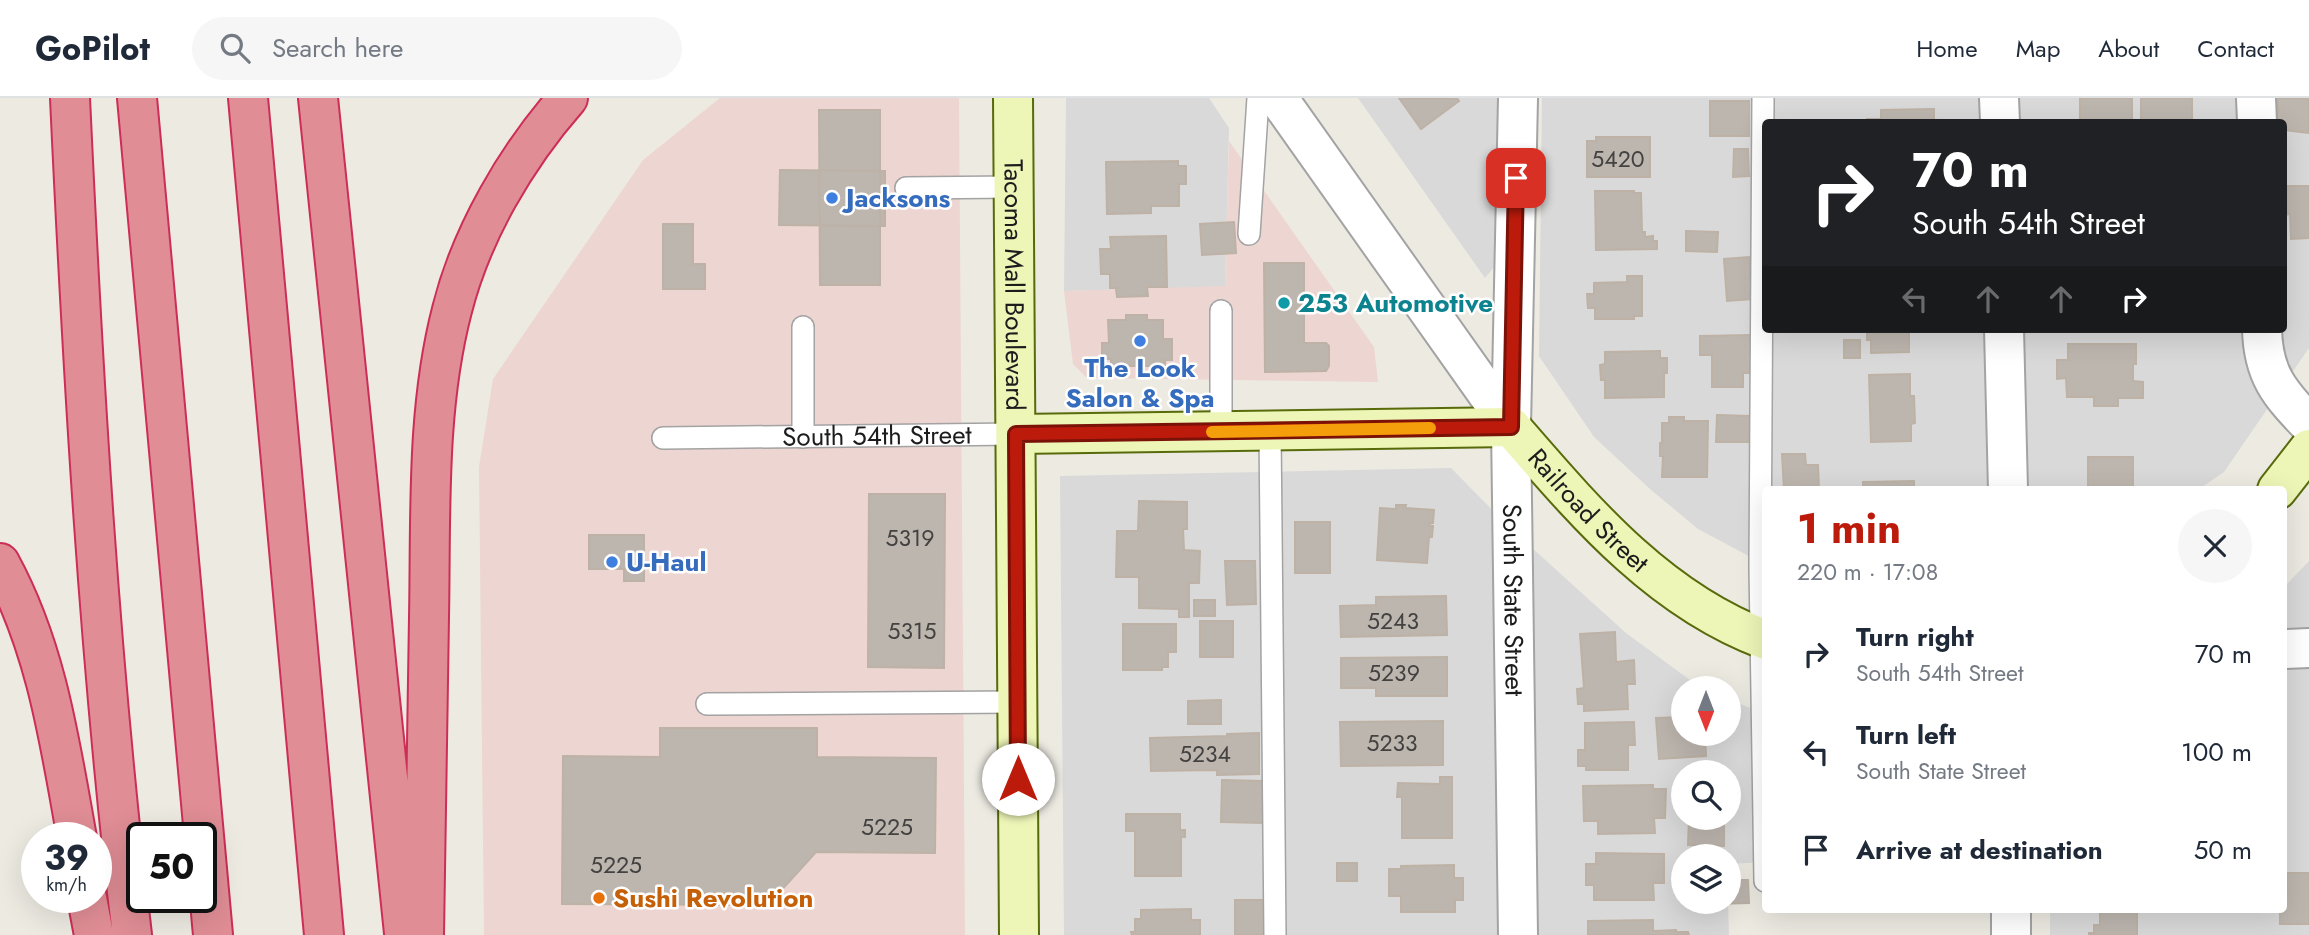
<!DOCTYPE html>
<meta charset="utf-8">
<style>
body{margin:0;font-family:Jost,sans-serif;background:#f6f6f7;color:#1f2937;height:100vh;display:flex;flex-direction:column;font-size:26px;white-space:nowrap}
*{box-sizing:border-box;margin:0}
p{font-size:23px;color:#747a83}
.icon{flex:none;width:38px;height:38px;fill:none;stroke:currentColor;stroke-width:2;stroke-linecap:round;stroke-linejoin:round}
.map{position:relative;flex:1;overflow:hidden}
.side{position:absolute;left:1762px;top:388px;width:525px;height:427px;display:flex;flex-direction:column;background:#fff;border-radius:7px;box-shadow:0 7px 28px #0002}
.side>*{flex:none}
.top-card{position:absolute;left:1762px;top:21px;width:525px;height:214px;border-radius:7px;box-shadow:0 7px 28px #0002;background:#202124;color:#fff;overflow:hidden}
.needle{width:46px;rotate:180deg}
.fabs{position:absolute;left:1671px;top:578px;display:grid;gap:14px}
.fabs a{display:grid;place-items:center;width:70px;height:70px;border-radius:50%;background:#fff;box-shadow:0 7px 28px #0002;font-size:35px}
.speed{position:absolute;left:21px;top:724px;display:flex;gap:14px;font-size:35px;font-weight:700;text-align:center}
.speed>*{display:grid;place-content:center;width:91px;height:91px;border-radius:50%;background:#fff;box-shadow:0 7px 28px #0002;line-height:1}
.speed small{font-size:18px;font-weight:400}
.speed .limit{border:4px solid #111;border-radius:10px;background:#fff;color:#111}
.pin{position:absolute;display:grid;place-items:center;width:60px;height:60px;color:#fff;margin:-30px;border-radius:14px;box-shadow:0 4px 10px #0006}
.me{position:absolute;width:77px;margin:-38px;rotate:0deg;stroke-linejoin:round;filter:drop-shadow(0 0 5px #0008)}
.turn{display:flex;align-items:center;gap:24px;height:147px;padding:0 35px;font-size:32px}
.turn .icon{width:91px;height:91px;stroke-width:2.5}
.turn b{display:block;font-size:49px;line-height:60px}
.lanes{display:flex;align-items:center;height:66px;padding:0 35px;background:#0003;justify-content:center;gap:35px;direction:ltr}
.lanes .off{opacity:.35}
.round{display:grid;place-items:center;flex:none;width:74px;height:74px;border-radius:37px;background:#f6f6f7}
.overview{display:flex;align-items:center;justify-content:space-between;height:119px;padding:0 35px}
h1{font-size:42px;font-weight:700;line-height:52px;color:#bc1b0c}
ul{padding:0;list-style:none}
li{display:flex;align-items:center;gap:21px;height:98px;padding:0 35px}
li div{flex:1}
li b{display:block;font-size:26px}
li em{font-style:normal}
header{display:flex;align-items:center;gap:42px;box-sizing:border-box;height:98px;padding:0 35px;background:#fff;border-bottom:2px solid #e0e1e3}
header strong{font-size:33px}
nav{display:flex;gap:38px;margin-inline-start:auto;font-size:24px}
.search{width:490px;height:63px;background:#f6f6f7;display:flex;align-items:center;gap:18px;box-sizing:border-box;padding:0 24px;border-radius:38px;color:#747a83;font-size:26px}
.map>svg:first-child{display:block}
.residential{fill:#dad9d9;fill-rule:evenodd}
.commercial{fill:#edd5d1}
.building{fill:#bdb6af;stroke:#bdb2a5;stroke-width:2}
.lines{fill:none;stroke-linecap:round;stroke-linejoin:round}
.lane-casing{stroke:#a3a3a3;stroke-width:24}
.street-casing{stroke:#a3a3a3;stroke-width:42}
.secondary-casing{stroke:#586b0b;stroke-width:42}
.highway-casing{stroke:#cc2e56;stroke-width:42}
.lane{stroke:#fff;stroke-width:21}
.street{stroke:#fff;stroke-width:38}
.secondary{stroke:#edf5b7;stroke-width:38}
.highway{stroke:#e08d95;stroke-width:38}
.route-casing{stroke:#7a1208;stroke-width:18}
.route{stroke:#bc1b0c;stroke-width:12}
.slow{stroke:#f59e0b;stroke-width:12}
.shop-dot{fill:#3f7fe0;stroke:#fff;stroke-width:2.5}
.culture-dot{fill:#0f9aa8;stroke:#fff;stroke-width:2.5}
.food-dot{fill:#e8710a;stroke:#fff;stroke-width:2.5}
.labels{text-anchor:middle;stroke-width:5;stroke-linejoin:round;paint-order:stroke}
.number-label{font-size:23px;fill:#444241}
.shop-label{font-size:26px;font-weight:bold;fill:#366cbe;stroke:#fff;text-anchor:start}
.street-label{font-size:26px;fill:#1c1c1c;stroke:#fff}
.culture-label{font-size:26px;font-weight:bold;fill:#0d838f;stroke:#fff;text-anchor:start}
.food-label{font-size:26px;font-weight:bold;fill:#c56008;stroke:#fff;text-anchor:start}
</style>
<header>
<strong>GoPilot</strong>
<div class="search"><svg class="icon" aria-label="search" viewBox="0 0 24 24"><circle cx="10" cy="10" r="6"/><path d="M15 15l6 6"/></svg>Search here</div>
<nav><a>Home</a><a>Map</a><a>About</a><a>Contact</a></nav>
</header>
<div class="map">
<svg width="2309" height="837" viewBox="0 0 2309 837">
<rect width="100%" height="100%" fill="#edeae2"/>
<!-- residential -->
<path class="residential" d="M1066,0H1209L1229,30L1225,189L1064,193Z
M1358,0H1500V162L1485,180Z
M1542,0H2309V250L2224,374L2198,392H1766L1760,464L1698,431L1650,391L1594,339L1539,258ZM1766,24H2284V231H1766Z
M1451,370L1512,432L1626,535L1694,585L1705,590H1684V635H1729V601L1764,616L1766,764L1729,766V758H1684V803H1728L1729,837H1064L1060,378ZM1684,674H1729V719H1684Z
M2309,463V837H2050V812H2284V489Z"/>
<!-- commercial -->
<path class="commercial" d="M720,0H959L965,837H484L479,369L493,281L643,62Z
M1229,43L1374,249L1378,284L1087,280L1073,266L1064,193L1225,188Z"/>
<!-- building -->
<path class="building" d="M1399,0H1457L1459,3L1421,31Z
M2080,0H2132V24H2080Z
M2141,0H2192V24H2141Z
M2278,0H2309V35L2284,32V24H2278Z
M1710,3H1749V38H1710Z
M1934,11V23L1942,22V24H1867V21H1881V12Z
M819,12H880V187H820Z
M1596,39H1650V79H1587V43H1596Z
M1734,51H1748L1749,78L1733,79Z
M1178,63V68H1186V86H1179V108H1151V115L1107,116L1106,64Z
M780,72L885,73V128L779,127Z
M2284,88H2309V140L2291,141L2290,116L2284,117Z
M1595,93H1634V95H1641L1642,134H1645V139L1653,138V143H1657V151L1596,152Z
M1234,124L1236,155L1202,157L1200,126Z
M663,126H693V166H705V191H663Z
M1686,133L1718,134L1717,154L1686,153Z
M1166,138L1167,189H1147L1148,198L1117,199L1116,190H1110V176H1101L1100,151H1111L1110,139Z
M1749,159L1752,201L1727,203L1724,161Z
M1264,165H1304V245H1326L1329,248V268L1326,273L1265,274Z
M1627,178H1642V218H1634V221H1595V210H1588L1587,196H1594V185L1627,184Z
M1126,217H1147V222H1163V241H1172V262H1165V268H1111V261H1102V245H1109L1108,222H1126Z
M1913,231L1909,232V254L1871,255V242H1867V232Z
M1751,237V275H1743V289H1712V257H1700V238Z
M1844,242H1860V260H1844Z
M2068,246H2136V266H2133V283L2143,284V300H2118V308H2094V299H2067L2066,280L2057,281V262H2068Z
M1660,253V260H1667V275H1664V299L1605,300V282H1601L1600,267L1605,266V254Z
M1910,276V298H1914L1915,325L1911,326V343L1871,344L1869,277Z
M1717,317L1750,318L1749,344H1716Z
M1669,319H1684V323H1708L1707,379H1662L1663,358H1660V345H1662V325H1669Z
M1782,356H1805L1806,367H1818L1819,392H1784Z
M2088,359H2133V392H2088Z
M1914,383V392H1863V384Z
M869,396H945L944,570L868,569Z
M1139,403L1187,404V431H1183L1184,452L1200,453L1199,485H1189V519H1179V511L1139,510V479H1116L1117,433H1138Z
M1396,407H1406L1405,410L1434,412L1433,425H1429V427L1433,428L1432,439H1429L1427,465L1377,462L1380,410L1396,411Z
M1295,424H1330V475H1295Z
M589,437H644V483H624V471H589Z
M1225,463H1255L1256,506L1227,507Z
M1446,498L1447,537L1341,539L1340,508L1376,507V499Z
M1194,502H1215V518H1194Z
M1200,523H1233V559H1200Z
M1123,526H1176V554H1168V569H1162V572H1123Z
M1615,534L1616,564L1634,562L1635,586H1627L1628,611L1584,613V606H1578L1577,591L1584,590L1580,536Z
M1447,559V598H1376V590H1341V560Z
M1221,602V626H1188V603Z
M1684,619V635H1705L1706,658L1659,661L1656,620Z
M1443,623V667L1341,668L1340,624Z
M1634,624L1635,647H1628V672H1586V668H1578V652H1585V625Z
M660,630H817V659L936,660L935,755L816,754L768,807L562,806L563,658L660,659Z
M1259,635V676L1217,677V672L1151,673L1150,640L1227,638V636Z
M1440,679H1452V740H1402V699H1397L1398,685L1440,686Z
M1222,682L1264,683V725L1221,724Z
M1653,687V691H1666L1665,720H1654L1655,735L1598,736V723H1584L1583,688Z
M1126,716H1180V732H1185V739H1181V778H1135V733H1126Z
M1689,719H1719V725H1724V748L1688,747Z
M1596,755L1664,756V785H1653L1654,802H1594V787H1586V766H1596Z
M1337,765H1357V783H1337Z
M1454,767V780H1463V802H1455V814H1401V798H1389V771H1401V768Z
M2284,775H2309V826H2280V812H2284Z
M1729,782H1748L1749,805L1712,806V803H1729Z
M1235,802H1265V837H1235Z
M1191,811V822H1200V837H1132L1131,834H1135V821H1141V812Z
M2100,812H2137V837H2089V835H2094V827H2100Z
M1653,822V833L1676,832V834H1688L1689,837H1588V823Z"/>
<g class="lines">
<defs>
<g id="lane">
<path d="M1763,0L1760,469L1765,783"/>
<path d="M906,90L1014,89"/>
<path d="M1249,136L1258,0"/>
<path d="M1221,213V333"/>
<path d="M803,229V339"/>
<path d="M1270,332L1275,837"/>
<path id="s1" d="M663,340L1016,336"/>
<path d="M707,606L1018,604"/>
</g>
<g id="street">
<path d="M1278,0L1511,329"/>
<path id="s2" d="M1518,0L1511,329L1518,837"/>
<path d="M1999,0L2000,24"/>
<path d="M2256,0L2257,24"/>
<path d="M2004,231L2008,392"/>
<path d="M2262,231C2263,276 2279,295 2309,326"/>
<path d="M2284,551L2309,550"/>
<path d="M2011,837V812"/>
</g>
<g id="secondary">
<path id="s3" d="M1013,0L1019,837"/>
<path id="s4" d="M1016,336L1511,329C1584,413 1658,502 1766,542"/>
<path d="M2277,392L2309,351"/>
</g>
<path id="highway" d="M70,0C83,279 99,559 132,837
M137,0L213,837
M248,0L324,837
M318,0L404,835
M0,465C47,551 60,646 77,740
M87,800L94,837
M424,837C426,731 428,625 429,519C431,417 426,312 452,212C471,136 516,59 568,0"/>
</defs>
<!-- lane casing -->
<use href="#lane" class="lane-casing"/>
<!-- street casing -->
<use href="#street" class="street-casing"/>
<!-- secondary casing -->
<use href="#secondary" class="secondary-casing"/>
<!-- highway casing -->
<use href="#highway" class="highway-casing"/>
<!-- lane -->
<use href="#lane" class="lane"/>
<!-- street -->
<use href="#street" class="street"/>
<!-- secondary -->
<use href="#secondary" class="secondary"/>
<!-- highway -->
<use href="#highway" class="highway"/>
</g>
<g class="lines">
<defs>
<path id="route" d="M1018,681L1016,336L1511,329L1516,80"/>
</defs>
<!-- route casing -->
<use href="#route" class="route-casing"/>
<!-- route -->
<use href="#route" class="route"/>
<!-- slow -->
<path class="slow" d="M1212,334L1430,330"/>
</g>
<!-- markers -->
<g class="shop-dot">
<circle cx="832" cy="100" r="7"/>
<circle cx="1140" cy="243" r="7"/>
<circle cx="612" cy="464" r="7"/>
</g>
<circle class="culture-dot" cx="1284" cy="205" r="7"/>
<circle class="food-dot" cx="599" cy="800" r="7"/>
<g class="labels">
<!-- number labels -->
<g class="number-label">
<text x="1618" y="69">5420</text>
<text x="910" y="448">5319</text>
<text x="1393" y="531">5243</text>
<text x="912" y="541">5315</text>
<text x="1394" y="583">5239</text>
<text x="1392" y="653">5233</text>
<text x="1205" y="664">5234</text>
<text x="887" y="737">5225</text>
<text x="616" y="775">5225</text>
</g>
<!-- shop labels -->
<g class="shop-label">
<text x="846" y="109">Jacksons</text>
<text x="1140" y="279" text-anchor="middle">The Look<tspan x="1140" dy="30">Salon &amp; Spa</tspan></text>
<text x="626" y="473">U-Haul</text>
</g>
<!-- street labels -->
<g class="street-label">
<text dy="9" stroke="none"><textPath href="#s3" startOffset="187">Tacoma Mall Boulevard</textPath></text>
<text dy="9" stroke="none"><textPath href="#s1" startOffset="214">South 54th Street</textPath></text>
<text dy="9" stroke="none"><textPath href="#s4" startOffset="609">Railroad Street</textPath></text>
<text dy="9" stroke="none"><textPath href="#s2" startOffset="502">South State Street</textPath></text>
</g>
<!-- culture labels -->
<g class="culture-label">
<text x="1298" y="214">253 Automotive</text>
</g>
<!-- food labels -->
<g class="food-label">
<text x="613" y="809">Sushi Revolution</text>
</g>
</g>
</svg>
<div class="fabs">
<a><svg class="needle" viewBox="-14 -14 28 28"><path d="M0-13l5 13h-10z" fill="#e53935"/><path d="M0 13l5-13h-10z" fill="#747a83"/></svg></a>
<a><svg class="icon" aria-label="search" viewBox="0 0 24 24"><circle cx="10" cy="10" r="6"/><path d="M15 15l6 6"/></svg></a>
<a><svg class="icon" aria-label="layers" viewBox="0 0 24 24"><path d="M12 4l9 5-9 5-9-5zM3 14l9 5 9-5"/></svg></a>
</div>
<div class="speed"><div>39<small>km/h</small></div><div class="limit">50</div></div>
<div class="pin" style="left:1516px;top:80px;background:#d93025"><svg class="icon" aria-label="arrive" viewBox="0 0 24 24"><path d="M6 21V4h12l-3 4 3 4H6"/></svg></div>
<svg class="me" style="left:1018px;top:681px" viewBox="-20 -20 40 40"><circle r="19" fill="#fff"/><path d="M0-13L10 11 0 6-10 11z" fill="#bc1b0c"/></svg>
<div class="top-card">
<div class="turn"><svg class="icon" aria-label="right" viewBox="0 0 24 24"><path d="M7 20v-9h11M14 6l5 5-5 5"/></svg><div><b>70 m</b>South 54th Street</div></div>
<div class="lanes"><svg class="icon off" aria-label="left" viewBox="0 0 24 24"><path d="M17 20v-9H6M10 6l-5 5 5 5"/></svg><svg class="icon off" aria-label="ahead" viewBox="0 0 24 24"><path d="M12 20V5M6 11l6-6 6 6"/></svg><svg class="icon off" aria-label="ahead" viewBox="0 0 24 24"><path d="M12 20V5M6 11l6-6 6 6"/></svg><svg class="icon" aria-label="right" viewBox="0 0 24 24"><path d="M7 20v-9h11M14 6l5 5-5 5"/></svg></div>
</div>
<section class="side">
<div class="overview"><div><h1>1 min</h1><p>220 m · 17:08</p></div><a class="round"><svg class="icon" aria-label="close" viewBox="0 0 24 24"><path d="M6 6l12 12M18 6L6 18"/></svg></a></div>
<ul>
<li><svg class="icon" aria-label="right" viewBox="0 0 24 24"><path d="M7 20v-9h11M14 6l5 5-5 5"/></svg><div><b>Turn right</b><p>South 54th Street</p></div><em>70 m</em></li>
<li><svg class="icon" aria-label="left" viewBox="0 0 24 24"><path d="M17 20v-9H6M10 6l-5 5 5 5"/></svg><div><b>Turn left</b><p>South State Street</p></div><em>100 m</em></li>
<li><svg class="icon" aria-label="arrive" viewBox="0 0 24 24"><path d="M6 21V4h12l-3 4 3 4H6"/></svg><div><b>Arrive at destination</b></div><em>50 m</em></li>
</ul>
</section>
</div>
